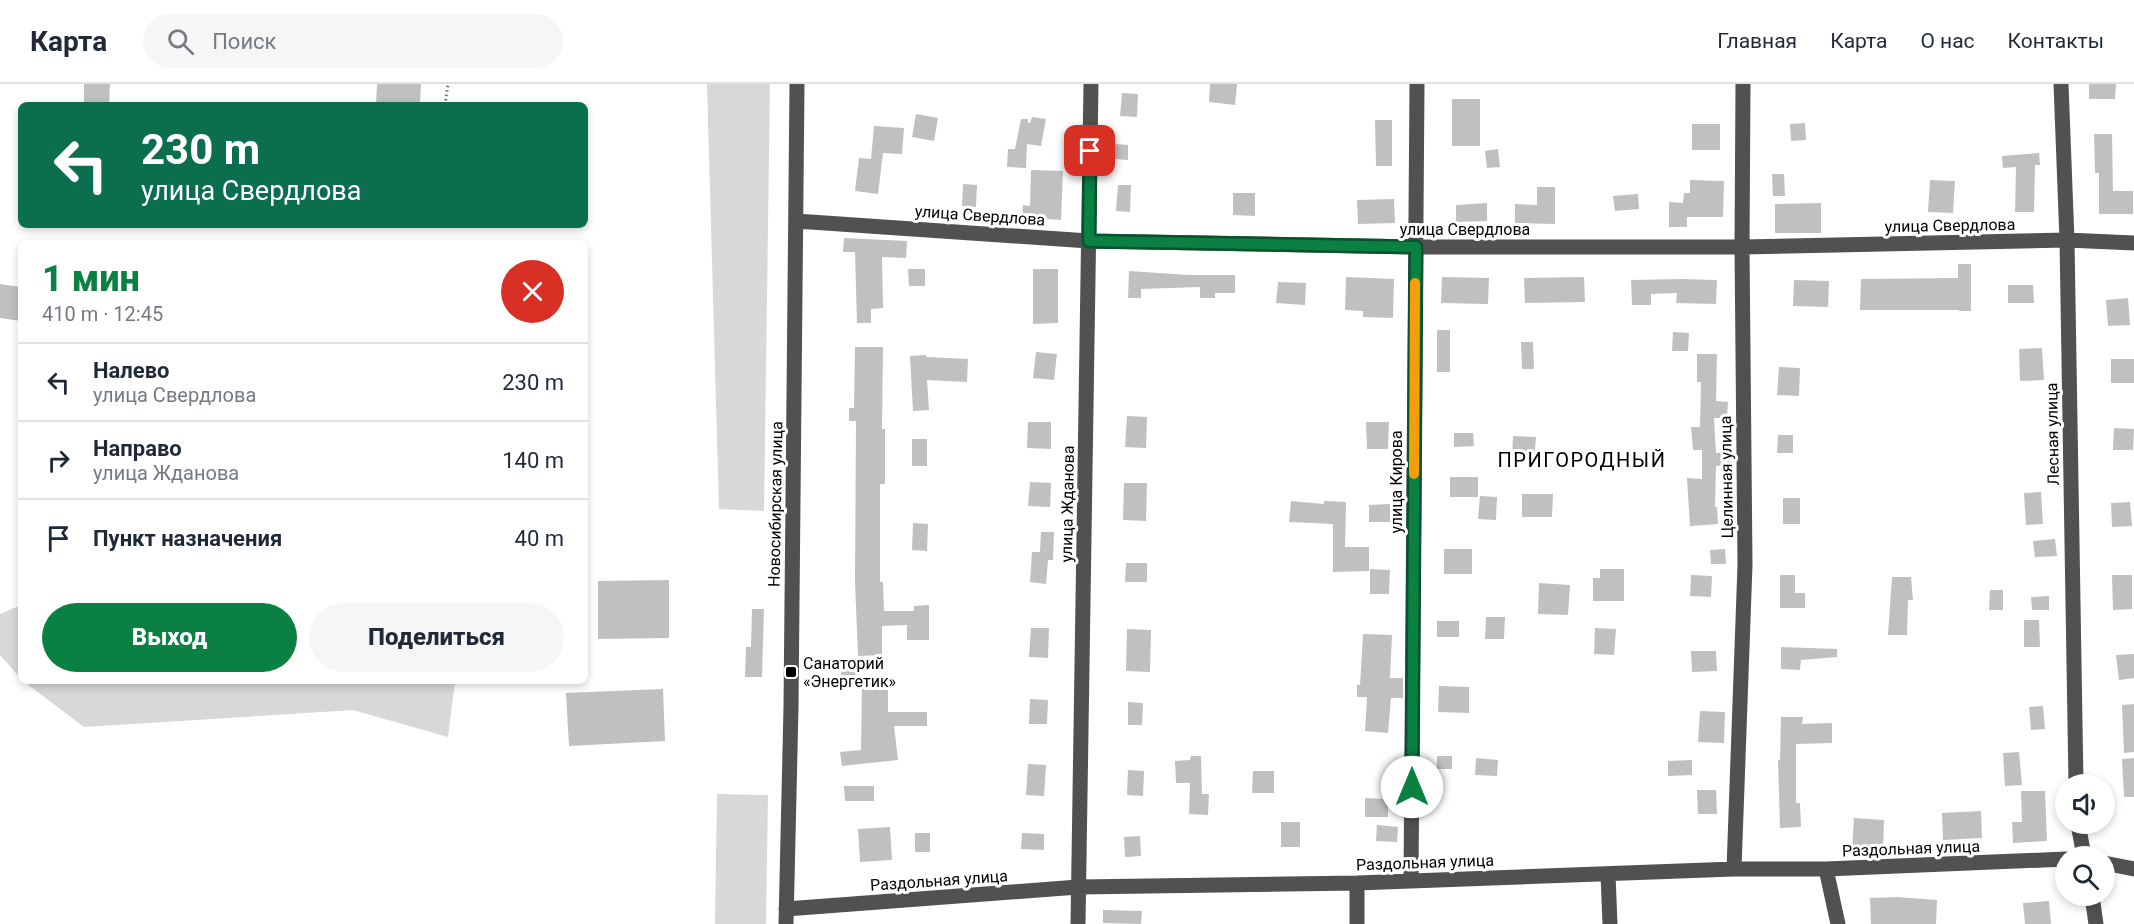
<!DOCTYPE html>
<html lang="ru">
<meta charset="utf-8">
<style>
body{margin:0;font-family:Roboto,sans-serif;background:#f6f6f7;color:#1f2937;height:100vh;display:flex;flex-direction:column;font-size:22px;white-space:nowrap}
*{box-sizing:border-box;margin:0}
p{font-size:20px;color:#747a83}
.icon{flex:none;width:33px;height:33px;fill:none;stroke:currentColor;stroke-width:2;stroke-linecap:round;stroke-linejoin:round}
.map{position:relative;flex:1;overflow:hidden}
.details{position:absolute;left:18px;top:156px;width:570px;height:444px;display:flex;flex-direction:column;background:#fff;border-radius:9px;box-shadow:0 3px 9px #0003}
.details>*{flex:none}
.top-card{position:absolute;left:18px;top:18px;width:570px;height:126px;border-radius:9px;box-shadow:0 3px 9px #0003;background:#0b6e4f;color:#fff;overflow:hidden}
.controls{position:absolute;left:2055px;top:690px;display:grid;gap:12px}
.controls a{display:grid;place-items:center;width:60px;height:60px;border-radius:50%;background:#fff;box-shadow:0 3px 9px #0003;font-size:30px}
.pin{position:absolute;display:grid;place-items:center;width:51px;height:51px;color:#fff;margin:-26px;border-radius:12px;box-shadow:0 3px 9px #0006}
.me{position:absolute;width:66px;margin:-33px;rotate:0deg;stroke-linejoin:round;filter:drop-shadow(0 0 4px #0008)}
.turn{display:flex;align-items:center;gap:21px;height:126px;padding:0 24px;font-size:27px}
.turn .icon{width:78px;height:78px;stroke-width:2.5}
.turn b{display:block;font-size:42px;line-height:51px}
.round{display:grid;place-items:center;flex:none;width:63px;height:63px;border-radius:32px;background:#f6f6f7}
.headline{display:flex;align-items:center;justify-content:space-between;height:102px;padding:0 24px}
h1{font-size:36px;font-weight:800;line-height:45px;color:#0b8043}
.primary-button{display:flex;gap:12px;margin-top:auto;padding:12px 24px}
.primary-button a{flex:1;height:69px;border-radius:36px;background:#0b8043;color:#fff;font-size:24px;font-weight:800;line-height:69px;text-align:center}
.primary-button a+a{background:#f6f6f7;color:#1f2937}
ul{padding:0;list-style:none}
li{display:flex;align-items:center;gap:18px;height:78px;padding:0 24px;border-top:2px solid #e0e1e3}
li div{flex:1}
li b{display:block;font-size:22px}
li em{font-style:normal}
header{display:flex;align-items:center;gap:36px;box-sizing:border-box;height:84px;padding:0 30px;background:#fff;border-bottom:2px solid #e0e1e3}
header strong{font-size:28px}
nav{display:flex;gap:33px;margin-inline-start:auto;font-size:21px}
.search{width:420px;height:54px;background:#f6f6f7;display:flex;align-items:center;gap:15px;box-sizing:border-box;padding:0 21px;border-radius:33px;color:#747a83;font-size:22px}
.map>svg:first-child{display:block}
.green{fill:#d8d8d8}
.building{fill:#c0c0c0}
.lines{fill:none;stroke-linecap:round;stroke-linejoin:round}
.path{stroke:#737373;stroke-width:3;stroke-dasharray:1.5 3;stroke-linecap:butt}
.minor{stroke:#515151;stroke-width:15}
.route-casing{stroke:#07532c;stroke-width:15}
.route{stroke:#0b8043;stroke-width:10}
.slow{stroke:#f59e0b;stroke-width:10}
.poi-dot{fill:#000;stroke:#fff;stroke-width:2}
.labels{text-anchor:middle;stroke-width:6;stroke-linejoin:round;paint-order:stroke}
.street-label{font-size:16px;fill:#000;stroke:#fff}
.poi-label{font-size:16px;fill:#000;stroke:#fff;text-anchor:start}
.quarter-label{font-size:20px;letter-spacing:1.5px;fill:#000;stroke:#fff}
</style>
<header>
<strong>Карта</strong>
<div class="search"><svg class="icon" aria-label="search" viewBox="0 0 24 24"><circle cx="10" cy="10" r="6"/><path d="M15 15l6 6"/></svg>Поиск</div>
<nav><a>Главная</a><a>Карта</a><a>О нас</a><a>Контакты</a></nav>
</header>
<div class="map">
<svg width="2134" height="840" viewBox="0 0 2134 840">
<rect width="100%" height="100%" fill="#fff"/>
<!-- green -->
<path class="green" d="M707,0H770L764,427L719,425Z
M21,521V595L0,571V530Z
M23,597H455L448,653L353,626L84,643Z
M717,710L768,711L766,840H715Z"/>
<!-- building -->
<path class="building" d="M84,0H110L109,21L84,20Z
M377,0H421L420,21H376Z
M1210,0H1237L1235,21L1209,18Z
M2089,0H2116L2115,15H2089Z
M1122,9L1138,10L1137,33L1120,32Z
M1452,15H1480V62H1452Z
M916,30L938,34L934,57L912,53Z
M1032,33L1046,35L1041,62L1027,60L1026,84L1007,83L1008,65H1015L1021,35H1028V39H1030Z
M1375,36H1392V82H1376Z
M1805,39L1806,56L1791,57L1790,40Z
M1692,40H1720V66H1692Z
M874,42L904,44L902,70L883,69L878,110L855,107L859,74L871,75Z
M2094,50H2112L2113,107H2133V130H2099V89H2095Z
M1115,60L1128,61V76L1115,75Z
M1498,65L1500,83L1487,84L1485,67Z
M2039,69L2040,81H2035L2034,128H2015L2016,83L2003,84L2002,72Z
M1031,86L1063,87L1061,136L1022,133L1023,121L1030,122Z
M1772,90H1784L1785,112H1773Z
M1690,96L1724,97L1723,133H1687V143H1669V118L1683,119L1684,109H1690Z
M1930,96L1955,97L1953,129L1928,128Z
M963,100L977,101L976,123L962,122Z
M1118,101H1131L1130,128L1116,127Z
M1537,103H1555V140L1515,139V120L1537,121Z
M1233,109H1255V132L1233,131Z
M1638,110L1639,125L1615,127L1613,112Z
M1394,115L1395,139L1358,140L1357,116Z
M1487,119V137L1456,138V121Z
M1821,119V149H1775V120Z
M844,154L907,157L906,174L882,173L883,224L871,225V239H857L855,168H843Z
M1958,180H1971V227H1959V226H1860L1861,195L1958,194Z
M908,185H925V202H909Z
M1033,185H1058V239L1033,240Z
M1129,187L1189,191H1235V209H1215V214H1200V203L1141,205V214H1128Z
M1346,193L1394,195L1393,234L1363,233V227L1345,226Z
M1442,193L1489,194L1488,220L1441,219Z
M1584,193L1585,218L1525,219L1524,194Z
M1681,195L1717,196L1716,220L1676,219L1677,209L1651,210V221H1632L1631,196Z
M1794,196L1829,197L1828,223L1793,222Z
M1278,198L1306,199L1305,221L1276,219Z
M0,200L21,203V237L0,234Z
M2008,201H2033L2034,219H2008Z
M2128,214L2130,241L2108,242L2106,216Z
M1437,246H1450V288H1437Z
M1673,248L1689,249L1688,267H1672Z
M1521,258H1533L1534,285H1522Z
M855,263H883L882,345H885V400H880V498H883L884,527H914V522L929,521V556H907V541L882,542V571L858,572L855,498L856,337H849V324H854Z
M2042,264L2044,296L2020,297L2019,265Z
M1036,268L1057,270L1054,296L1033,294Z
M1697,270H1717L1716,317L1728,318L1727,334H1714L1716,369H1729V381L1716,382L1715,423H1717L1718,440L1690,442L1687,394L1702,395V366H1693L1691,343H1700L1701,298H1697Z
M926,271V273L968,275L967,298L927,296L929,326L913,327L910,272Z
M2111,275H2134V299H2111Z
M1779,283L1800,284L1799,312L1777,311Z
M1127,332L1147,333L1146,364L1125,363Z
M1028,338H1051V365L1027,364Z
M1366,338H1389L1388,365H1367Z
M2114,344L2134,345L2133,366H2113Z
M1454,349H1473L1474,362L1454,363Z
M1778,351H1793V369H1777Z
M1513,352L1536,353L1534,376L1512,375Z
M912,355H927V382H912Z
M1450,393H1478V413H1450Z
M1030,398L1051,399L1050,423L1028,422Z
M1124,399H1147L1146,437L1123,436Z
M2041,408L2043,440L2026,441L2024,409Z
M1522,410H1553L1552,433H1522Z
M1480,412L1497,413L1496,436L1478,435Z
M1783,414H1800V440H1783Z
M1291,417L1324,420V417L1346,418L1345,463H1369V487L1333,488V440L1289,438Z
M2130,418L2132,442L2112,443L2111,419Z
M1390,420L1391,438H1369V421Z
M913,439L928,440L927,467L912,466Z
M1041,448H1054L1053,476H1048L1046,500L1030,498L1032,468H1040Z
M2055,455L2057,472L2035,473L2033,457Z
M1444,465H1472V490H1444Z
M1725,465L1726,480H1711L1710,466Z
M1126,479H1147V498H1125Z
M1370,485L1390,486L1389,510H1370Z
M1600,485H1624V517H1593V494H1600Z
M1691,491L1712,492L1711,513L1690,512Z
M1780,491H1795V509H1805V524H1780Z
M2112,491H2132V525L2113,526Z
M1892,493H1911L1913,516H1908L1907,551H1888Z
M669,496V554L598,555V497Z
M1539,499L1570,501L1568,531L1538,530Z
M1990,506H2003V526H1989Z
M2049,512V526H2032L2031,513Z
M752,525H764L762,593H745L746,563H751Z
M1486,533H1505L1504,555H1485Z
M2024,536H2039L2040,563H2024Z
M1437,537H1459V553H1437Z
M1031,544H1049L1048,574L1029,573Z
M1595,544L1616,545L1614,571L1594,570Z
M1127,545L1151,546L1150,588L1126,587Z
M1363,550L1392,551L1390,594H1403V614H1391L1388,649L1365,647L1367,613H1357V601H1360Z
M1781,563L1837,565V573L1801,576L1800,586L1781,585Z
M1691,567H1716L1717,587L1692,588Z
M2134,570V594L2119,596L2116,571Z
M841,582H860V596L841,597Z
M862,599L888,600V628H927V642H894L898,676L842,682L840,668L861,666Z
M1439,602L1469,603V629L1438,628Z
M663,605L665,657L569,662L566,609Z
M1030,615L1048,616L1047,640H1029Z
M1128,618L1143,619L1142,641H1128Z
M2134,620V668L2124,669L2122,621Z
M2043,622L2045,645L2031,646L2029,623Z
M1700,627L1725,628L1724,659L1698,658Z
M1781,633H1803L1802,640L1832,639V659L1796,660V719H1800L1801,743L1780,744L1778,676H1780Z
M2019,668L2022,701L2005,702L2003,669Z
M1191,672H1201L1202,710H1209L1208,731L1189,730L1190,699H1176L1175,677L1190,676Z
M1437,672H1452V685H1437Z
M1476,674L1498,676L1497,692L1475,691Z
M2134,674V713H2124L2122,675Z
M1692,676V691L1668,692V677Z
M1028,680L1046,681L1044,712L1026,711Z
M1128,686L1144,687L1143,712L1127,711Z
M1253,687H1274V709H1252Z
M844,702H874V717H845Z
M1697,706H1716L1717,730H1698Z
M2021,707H2045L2047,757L2013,759L2012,738H2022Z
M1365,714L1388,715V733H1365Z
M1981,727L1982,754L1943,756L1942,729Z
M1854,734L1884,736L1883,768L1852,766Z
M1281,738H1300V763H1281Z
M1377,741L1398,743L1397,758L1376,757Z
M890,743L892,776L860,778L858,745Z
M915,749H930V768H915Z
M1022,749L1044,750V766L1021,765Z
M1140,752L1141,772L1125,773L1124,753Z
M1897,813L1937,816L1936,840H1871L1870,814Z
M2049,817L2051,840H2025L2023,819Z
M1103,826L1142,827L1141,840L1103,839Z"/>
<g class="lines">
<!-- path -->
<path class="path" d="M445,21L448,0"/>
<!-- minor -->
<path class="minor" d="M2061,0L2067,156L2076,700
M796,137L1089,157L1416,163H1742L2067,156L2134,159
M2078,740L2084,772
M2104,779L2134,785
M1734,785L1745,481L1742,163L1743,0
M1826,785L1838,840
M1608,790L1610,840
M1411,797L1417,0
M1357,799V840
M2092,812L2096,840
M786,825L1078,803L1357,799L1734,785H1826L2066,775
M786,840L791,623L797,0
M1078,840L1091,0"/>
</g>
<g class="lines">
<defs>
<path id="route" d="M1090,67L1089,157L1416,163L1412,703"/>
</defs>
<!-- route casing -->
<use href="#route" class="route-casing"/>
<!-- route -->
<use href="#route" class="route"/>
<!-- slow -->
<path class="slow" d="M1414,390L1415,199"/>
</g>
<!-- markers -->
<rect class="poi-dot" x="785" y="582" width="12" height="12" rx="3"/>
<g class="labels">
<!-- street labels -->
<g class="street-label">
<text transform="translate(980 131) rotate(4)" y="6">улица Свердлова</text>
<text transform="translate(1950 141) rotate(-1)" y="6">улица Свердлова</text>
<text x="1465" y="151">улица Свердлова</text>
<text transform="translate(2052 350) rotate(-91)" y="6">Лесная улица</text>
<text transform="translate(1726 393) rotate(-91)" y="6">Целинная улица</text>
<text transform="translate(1396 398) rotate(-90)" y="6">улица Кирова</text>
<text transform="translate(775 420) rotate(-89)" y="6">Новосибирская улица</text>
<text transform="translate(1067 420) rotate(-89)" y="6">улица Жданова</text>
<text transform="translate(1911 764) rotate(-2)" y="6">Раздольная улица</text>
<text transform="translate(1425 778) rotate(-2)" y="6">Раздольная улица</text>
<text transform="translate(939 796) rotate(-4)" y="6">Раздольная улица</text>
</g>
<!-- poi labels -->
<g class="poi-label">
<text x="803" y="585">Санаторий<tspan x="803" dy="18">«Энергетик»</tspan></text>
</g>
<!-- quarter labels -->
<g class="quarter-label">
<text x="1582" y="383">ПРИГОРОДНЫЙ</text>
</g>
</g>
</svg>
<div class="controls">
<a><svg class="icon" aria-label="sound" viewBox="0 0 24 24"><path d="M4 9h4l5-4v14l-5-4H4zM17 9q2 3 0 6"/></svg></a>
<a><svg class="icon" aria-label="search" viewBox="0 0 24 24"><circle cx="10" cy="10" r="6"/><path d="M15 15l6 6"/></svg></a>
</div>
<div class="pin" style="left:1090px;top:67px;background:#d93025"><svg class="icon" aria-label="arrive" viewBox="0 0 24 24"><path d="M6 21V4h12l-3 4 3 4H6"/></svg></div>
<svg class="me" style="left:1412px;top:703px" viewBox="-20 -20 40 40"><circle r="19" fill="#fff"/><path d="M0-13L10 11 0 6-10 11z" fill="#0b8043"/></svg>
<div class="top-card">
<div class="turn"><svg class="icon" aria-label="left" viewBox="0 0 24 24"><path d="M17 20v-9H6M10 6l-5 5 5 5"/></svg><div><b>230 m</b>улица Свердлова</div></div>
</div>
<section class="details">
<div class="headline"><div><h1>1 мин</h1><p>410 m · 12:45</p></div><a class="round" style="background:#d93025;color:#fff"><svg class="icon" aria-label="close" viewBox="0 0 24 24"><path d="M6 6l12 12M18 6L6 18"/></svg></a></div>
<ul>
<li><svg class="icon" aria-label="left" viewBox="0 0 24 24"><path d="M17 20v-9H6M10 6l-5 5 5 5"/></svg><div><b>Налево</b><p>улица Свердлова</p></div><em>230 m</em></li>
<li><svg class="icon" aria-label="right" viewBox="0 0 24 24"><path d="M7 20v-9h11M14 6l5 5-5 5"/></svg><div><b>Направо</b><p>улица Жданова</p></div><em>140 m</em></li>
<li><svg class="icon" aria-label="arrive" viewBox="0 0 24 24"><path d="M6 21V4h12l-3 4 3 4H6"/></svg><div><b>Пункт назначения</b></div><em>40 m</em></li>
</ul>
<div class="primary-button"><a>Выход</a><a>Поделиться</a></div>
</section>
</div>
